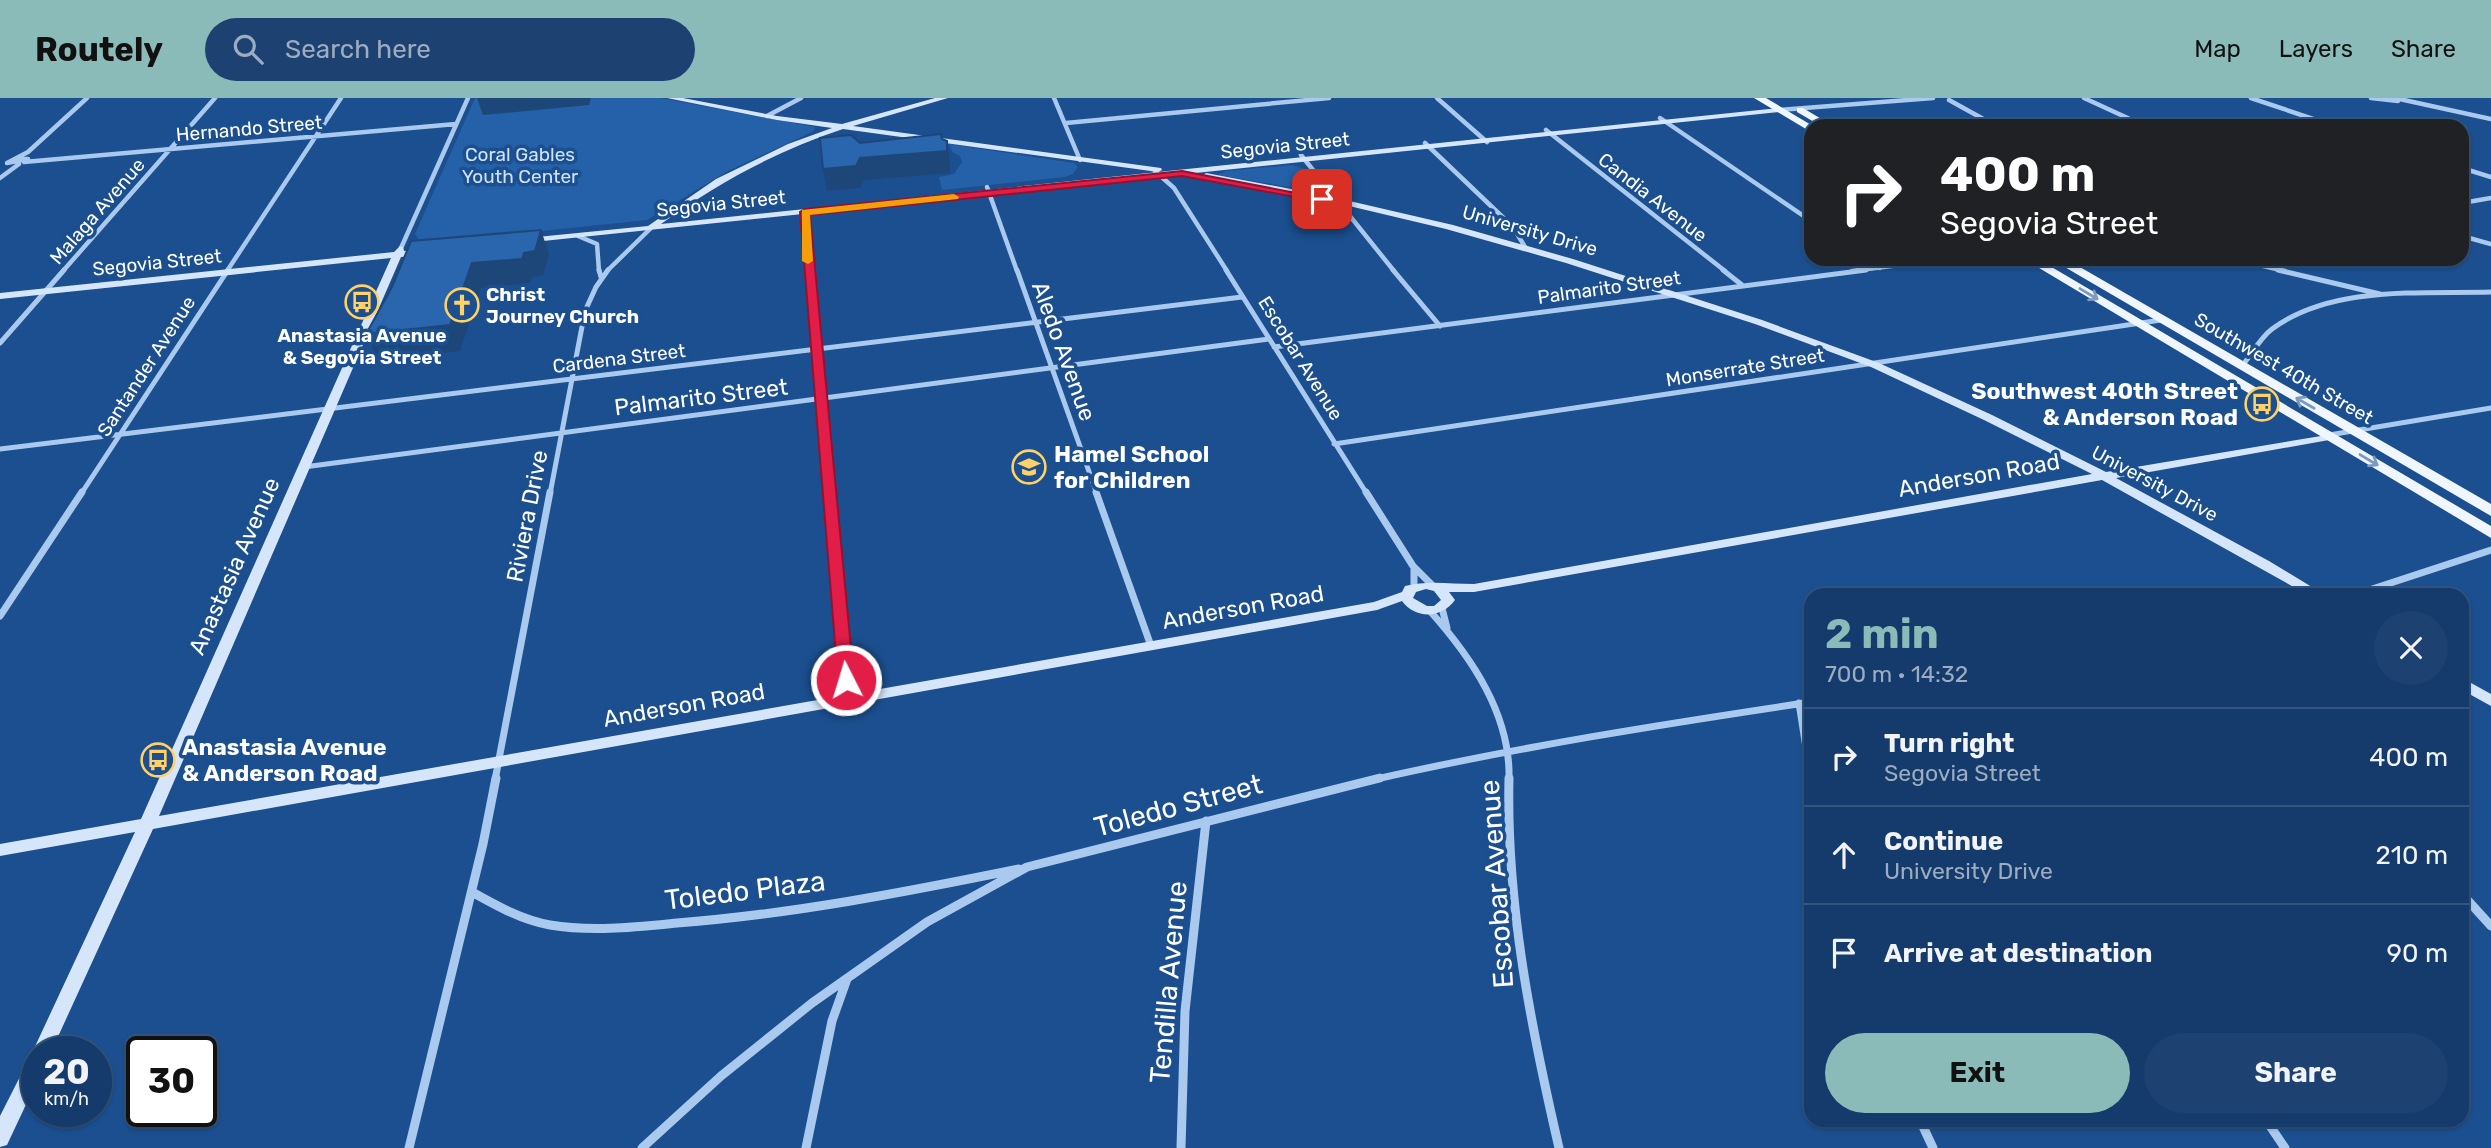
<!DOCTYPE html>
<meta charset="utf-8">
<style>
body{margin:0;font-family:Rubik,sans-serif;background:#1d4271;color:#f1f3f6;height:100vh;display:flex;flex-direction:column;font-size:26px;white-space:nowrap}
*{box-sizing:border-box;margin:0}
p{font-size:23px;color:#9dadc1}
.icon{flex:none;width:38px;height:38px;fill:none;stroke:currentColor;stroke-width:2;stroke-linecap:round;stroke-linejoin:round}
.map{position:relative;flex:1;overflow:hidden}
.panel{position:absolute;left:1804px;top:490px;width:665px;height:539px;display:flex;flex-direction:column;background:#143b6b;border-radius:21px;box-shadow:0 2px 5px #0004,0 0 0 2px #33557e}
.panel>*{flex:none}
.hud{position:absolute;left:1804px;top:21px;width:665px;height:147px;border-radius:21px;box-shadow:0 2px 5px #0004,0 0 0 2px #33557e;background:#202124;color:#fff;overflow:hidden}
.speed{position:absolute;left:21px;top:938px;display:flex;gap:14px;font-size:35px;font-weight:700;text-align:center}
.speed>*{display:grid;place-content:center;width:91px;height:91px;border-radius:50%;background:#143b6b;box-shadow:0 2px 5px #0004,0 0 0 2px #33557e;line-height:1}
.speed small{font-size:18px;font-weight:400}
.speed .limit{border:4px solid #111;border-radius:10px;background:#fff;color:#111}
.pin{position:absolute;display:grid;place-items:center;width:60px;height:60px;color:#fff;margin:-30px;border-radius:14px;box-shadow:0 4px 10px #0006}
.me{position:absolute;width:77px;margin:-38px;rotate:355deg;stroke-linejoin:round;filter:drop-shadow(0 0 5px #0008)}
.turn{display:flex;align-items:center;gap:24px;height:147px;padding:0 21px;font-size:32px}
.turn .icon{width:91px;height:91px;stroke-width:2.5}
.turn b{display:block;font-size:49px;line-height:60px}
.round{display:grid;place-items:center;flex:none;width:74px;height:74px;border-radius:37px;background:#1d4271}
.summary{display:flex;align-items:center;justify-content:space-between;height:119px;padding:0 21px}
h1{font-size:42px;font-weight:700;line-height:52px;color:#8bbbb9}
.cta{display:flex;gap:14px;margin-top:auto;padding:14px 21px}
.cta a{flex:1;height:80px;border-radius:42px;background:#8bbbb9;color:#111;font-size:28px;font-weight:700;line-height:80px;text-align:center}
.cta a+a{background:#1d4271;color:#f1f3f6}
ul{padding:0;list-style:none}
li{display:flex;align-items:center;gap:21px;height:98px;padding:0 21px;border-top:2px solid #33557e}
li div{flex:1}
li b{display:block;font-size:26px}
li em{font-style:normal}
header{display:flex;align-items:center;gap:42px;box-sizing:border-box;height:98px;padding:0 35px;background:#8bbbb9;color:#111}
header strong{font-size:33px}
nav{display:flex;gap:38px;margin-inline-start:auto;font-size:24px}
.search{width:490px;height:63px;background:#1d4271;display:flex;align-items:center;gap:18px;box-sizing:border-box;padding:0 24px;border-radius:38px;color:#9dadc1;font-size:26px}
.map>svg:first-child{display:block}
.green{fill:#2461a8}
.lines{fill:none;stroke-linecap:round;stroke-linejoin:round}
.street-far3{stroke:#a9c9ee;stroke-width:4.5}
.street-far2{stroke:#a9c9ee;stroke-width:5}
.street-far1{stroke:#a9c9ee;stroke-width:7}
.street{stroke:#a9c9ee;stroke-width:9}
.secondary{fill:#d6e6fa;fill-rule:evenodd}
.primary{fill:#f0f6ff;fill-rule:evenodd}
.shaded-wall{fill:#1d4779}
.building{fill:#2a66ad;stroke:#1d4779;stroke-width:2}
.oneway{stroke:#7b9ac1}
.route{fill:#e11d48;stroke:#92132f;stroke-width:2}
.slow{fill:#f59e0b}
.labels{text-anchor:middle;stroke-width:7;stroke-linejoin:round;paint-order:stroke}
.far-street-label{font-size:19px;fill:#fff;stroke:#1b4f8f}
.far-park-label{font-size:19px;fill:#cfe3fa;stroke:#1b4f8f}
.far-poi-label{font-size:19px;font-weight:bold;fill:#fff;stroke:#1b4f8f;text-anchor:start}
.street-label{font-size:23px;fill:#fff;stroke:#1b4f8f}
.poi-label{font-size:23px;font-weight:bold;fill:#fff;stroke:#1b4f8f;text-anchor:start}
.near-street-label{font-size:28px;fill:#fff;stroke:#1b4f8f}
</style>
<header>
<strong>Routely</strong>
<div class="search"><svg class="icon" aria-label="search" viewBox="0 0 24 24"><circle cx="10" cy="10" r="6"/><path d="M15 15l6 6"/></svg>Search here</div>
<nav><a>Map</a><a>Layers</a><a>Share</a></nav>
</header>
<div class="map">
<svg width="2491" height="1050" viewBox="0 0 2491 1050">
<rect width="100%" height="100%" fill="#1b4f8f"/>
<!-- green -->
<path class="green" d="M475,0H660L815,29L814,33L726,74L647,122L445,143L419,142L415,136Z
M949,46L1074,65L1078,69L1073,76L1065,79L942,92L939,79L954,76L962,64L960,58L952,54Z
M1292,67L1305,71L1319,94L1218,77L1226,73Z"/>
<g class="lines">
<!-- street-far3 -->
<path class="street-far3" d="M1054,0L1080,62
M1437,0L1487,44
M2084,0L2145,28
M2251,0L2334,28
M2371,0L2398,3
M2395,0L2491,21
M1949,2L1996,28
M1779,12L1933,0
M767,18L801,0
M1660,20L1811,123
M1066,25L1329,0
M1546,32L1725,173
M1425,45L1513,129L1525,149
M1301,57L1394,173
M16,61H28L7,65L28,54L87,0
M24,64L456,26
M2462,70L2491,79
M1155,73L1174,90L1227,173
M0,80L19,66
M987,89L1017,173
M2462,105L2491,100
M805,114L810,173
M578,138L597,146L599,173
M2462,138L2491,146
M401,150L468,0
M1867,161L1880,170
M2233,161L2285,173
M63,173L215,0
M227,173L341,0
M607,173L651,130
M1852,173L1947,161"/>
<!-- street-far2 -->
<path class="street-far2" d="M599,172L601,179
M810,172L829,396
M1017,172L1097,396
M1226,172L1367,396
M1393,172L1440,228
M1723,172L1742,187
M2278,172L2380,196
M0,245L64,172
M1274,249L1866,172
M2242,268C2252,256 2260,240 2272,231C2332,187 2421,196 2491,194
M2329,337L2491,310
M1334,346L2161,222
M0,351L1242,199
M304,369L1269,241
M81,396L228,172
M550,396L585,213L596,189L608,172"/>
<!-- street-far1 -->
<path class="street-far1" d="M829,394L847,602
M1096,394L1151,548
M1366,394L1413,468L1433,488
M1414,470V489
M2354,497L2491,452
M1442,510L1447,530
M1430,513C1472,560 1511,617 1509,682
M0,518L82,394
M1799,605L1811,682
M495,682L550,394
M1372,682C1517,649 1664,626 1811,604"/>
<!-- street -->
<path class="street" d="M1509,680C1506,805 1531,929 1559,1050
M1810,680L1811,684
M472,794C497,808 522,822 550,827C592,834 636,829 677,825C793,816 906,794 1019,771
M2462,796L2491,828
M1920,1022L1933,1050
M2266,1022L2285,1050
M409,1050L483,746L496,680
M642,1050L721,978L812,905L927,824L1027,769L1380,680
M806,1050L832,923L847,881
M1181,1050L1185,913L1206,723"/>
<!-- secondary -->
<path class="secondary" d="M667,0H683L777,18L842,26L935,0H948L853,28L1161,70L1162,72L1158,74L1779,10L1783,12L1779,14L524,145V141L527,140L648,128L716,81L788,46L832,30L777,22ZM843,31L1158,74L661,126C717,85 777,53 843,31Z
M1206,75L1328,98L1453,127L1573,161L1762,222L1879,265L1992,317L2106,374L2333,336L2335,338L2329,342L2116,380L2269,463L2325,497H2308L2102,382L1474,494H1449L1455,502C1442,520 1416,522 1402,503L1377,512L153,731L51,954H37V983L7,1047L0,1049V1018L32,955L135,734L0,758V746L141,721L391,160L0,201V195L394,154L400,148L403,149L404,153L424,151L429,154L424,157L401,159L159,718L1374,504L1402,494L1405,488C1428,482 1450,486 1474,486L2092,376L1984,322L1871,269L1755,226L1566,165L1446,131L1328,103L1203,80L1202,78ZM1426,491L1434,493L1441,502L1434,508H1427L1413,500L1416,494Z
M2462,580L2491,596V608L2462,592Z"/>
<!-- primary -->
<path class="primary" d="M1754,0H1766L1813,28L1811,34Z
M1797,10H1803L1833,28H1821L1797,14Z
M2024,161H2038L2491,428V440Z
M2051,161H2066L2491,406V418Z"/>
</g>
<!-- shaded-wall -->
<path class="shaded-wall" d="M477,0H591L589,7L483,17Z
M947,43L950,64V75L864,82L860,90L827,93L823,71L860,60Z
M541,132L549,156L543,177L532,179L530,185L481,190L460,253L378,261L366,236L472,165L524,155Z"/>
<!-- building -->
<path class="building" d="M941,36L942,41L947,43V53L860,60L856,68L823,71L820,40L851,37L860,45Z
M541,132L535,153L524,155L522,161L472,165L450,227L366,236L392,189L411,143Z"/>
<!-- one-way arrows -->
<defs><path id="oneway-shaft" d="M-6 0H5M1.5-3L5.5 0L1.5 3" fill="none" stroke-width="1.6" stroke-linecap="round" stroke-linejoin="round" transform="scale(1.75)"/></defs>
<g class="oneway">
<use href="#oneway-shaft" transform="translate(2089 196) rotate(31)"/>
<use href="#oneway-shaft" transform="translate(2305 305) rotate(-150)"/>
<use href="#oneway-shaft" transform="translate(2369 362) rotate(31)"/>
</g>
<!-- route -->
<path class="route" d="M1182,73L1327,101L1322,104L1182,78L810,117L854,582L852,586H840L838,582L800,114L805,111Z"/>
<!-- slow -->
<path class="slow" d="M954,96L959,99L958,101L810,117L813,163L808,166L802,163V112Z"/>
<!-- icons -->
<defs>
<symbol id="bus-ring" viewBox="-11 -11 22 22"><circle r="9.5" fill="#1b4f8f" stroke="#ffd166" stroke-width="1.5"/><path d="M-5-6H5V4H4V6H2V4H-2V6H-4V4H-5ZM-3.5-4V0h7V-4ZM-3.5 1.2v1.5H-2V1.2ZM2 1.2v1.5H3.5V1.2Z" fill="#ffd166"/></symbol>
<symbol id="church-ring" viewBox="-11 -11 22 22"><circle r="9.5" fill="#1b4f8f" stroke="#ffd166" stroke-width="1.5"/><path d="M-1.2-6h2.4v3.5h3.3v2.4h-3.3V6h-2.4V-.1h-3.3v-2.4h3.3Z" fill="#ffd166"/></symbol>
<symbol id="school-ring" viewBox="-11 -11 22 22"><circle r="9.5" fill="#1b4f8f" stroke="#ffd166" stroke-width="1.5"/><path d="M0-5L7-2L0 1L-7-2ZM-4 1L0 2.5L4 1V4Q0 6-4 4Z" fill="#ffd166"/></symbol>
</defs>
<g fill-rule="evenodd">
<use href="#bus-ring" x="343" y="185" width="38" height="38"/>
<use href="#church-ring" x="443" y="188" width="38" height="38"/>
<use href="#bus-ring" x="2243" y="287" width="38" height="38"/>
<use href="#school-ring" x="1010" y="350" width="38" height="38"/>
<use href="#bus-ring" x="139" y="643" width="38" height="38"/>
</g>
<g class="labels">
<!-- far-street labels -->
<g class="far-street-label">
<text transform="translate(249 30) rotate(-5)" y="7">Hernando Street</text>
<text transform="translate(1285 47) rotate(-6)" y="7">Segovia Street</text>
<text transform="translate(1653 99) rotate(38)" y="7">Candia Avenue</text>
<text transform="translate(721 105) rotate(-6)" y="7">Segovia Street</text>
<text transform="translate(97 113) rotate(-49)" y="7">Malaga Avenue</text>
<text transform="translate(1530 132) rotate(16)" y="7">University Drive</text>
<text transform="translate(157 164) rotate(-6)" y="7">Segovia Street</text>
<text transform="translate(1609 189) rotate(-8)" y="7">Palmarito Street</text>
<text transform="translate(619 260) rotate(-7)" y="7">Cardena Street</text>
<text transform="translate(1301 260) rotate(58)" y="7">Escobar Avenue</text>
<text transform="translate(146 268) rotate(-57)" y="7">Santander Avenue</text>
<text transform="translate(1745 269) rotate(-9)" y="7">Monserrate Street</text>
<text transform="translate(2284 270) rotate(30)" y="7">Southwest 40th Street</text>
<text transform="translate(2155 385) rotate(28)" y="7">University Drive</text>
</g>
<!-- far-park labels -->
<g class="far-park-label">
<text x="520" y="63">Coral Gables<tspan x="520" dy="22">Youth Center</tspan></text>
</g>
<!-- far-poi labels -->
<g class="far-poi-label">
<text x="486" y="203">Christ<tspan x="486" dy="22">Journey Church</tspan></text>
<text x="362" y="244" text-anchor="middle">Anastasia Avenue<tspan x="362" dy="22">&amp; Segovia Street</tspan></text>
</g>
<!-- street labels -->
<g class="street-label">
<text transform="translate(1064 253) rotate(70)" y="8">Aledo Avenue</text>
<text transform="translate(701 299) rotate(-7)" y="8">Palmarito Street</text>
<text transform="translate(1979 377) rotate(-10)" y="8">Anderson Road</text>
<text transform="translate(527 418) rotate(-79)" y="8">Riviera Drive</text>
<text transform="translate(234 468) rotate(-66)" y="8">Anastasia Avenue</text>
<text transform="translate(1243 509) rotate(-10)" y="8">Anderson Road</text>
<text transform="translate(684 607) rotate(-10)" y="8">Anderson Road</text>
</g>
<!-- poi labels -->
<g class="poi-label">
<text x="2238" y="301" text-anchor="end">Southwest 40th Street<tspan x="2238" dy="26">&amp; Anderson Road</tspan></text>
<text x="1054" y="364">Hamel School<tspan x="1054" dy="26">for Children</tspan></text>
<text x="182" y="657">Anastasia Avenue<tspan x="182" dy="26">&amp; Anderson Road</tspan></text>
</g>
<!-- near-street labels -->
<g class="near-street-label">
<text transform="translate(1178 707) rotate(-15)" y="10">Toledo Street</text>
<text transform="translate(1496 786) rotate(-94)" y="10">Escobar Avenue</text>
<text transform="translate(745 792) rotate(-7)" y="10">Toledo Plaza</text>
<text transform="translate(1168 884) rotate(-85)" y="10">Tendilla Avenue</text>
</g>
</g>
</svg>
<div class="speed"><div>20<small>km/h</small></div><div class="limit">30</div></div>
<div class="pin" style="left:1322px;top:101px;background:#d93025"><svg class="icon" aria-label="arrive" viewBox="0 0 24 24"><path d="M6 21V4h12l-3 4 3 4H6"/></svg></div>
<svg class="me" style="left:846px;top:582px" viewBox="-20 -20 40 40"><circle r="17" fill="#e11d48" stroke="#fff" stroke-width="3"/><path d="M0-11L8 9 0 5-8 9z" fill="#fff"/></svg>
<div class="hud">
<div class="turn"><svg class="icon" aria-label="right" viewBox="0 0 24 24"><path d="M7 20v-9h11M14 6l5 5-5 5"/></svg><div><b>400 m</b>Segovia Street</div></div>
</div>
<section class="panel">
<div class="summary"><div><h1>2 min</h1><p>700 m · 14:32</p></div><a class="round"><svg class="icon" aria-label="close" viewBox="0 0 24 24"><path d="M6 6l12 12M18 6L6 18"/></svg></a></div>
<ul>
<li><svg class="icon" aria-label="right" viewBox="0 0 24 24"><path d="M7 20v-9h11M14 6l5 5-5 5"/></svg><div><b>Turn right</b><p>Segovia Street</p></div><em>400 m</em></li>
<li><svg class="icon" aria-label="ahead" viewBox="0 0 24 24"><path d="M12 20V5M6 11l6-6 6 6"/></svg><div><b>Continue</b><p>University Drive</p></div><em>210 m</em></li>
<li><svg class="icon" aria-label="arrive" viewBox="0 0 24 24"><path d="M6 21V4h12l-3 4 3 4H6"/></svg><div><b>Arrive at destination</b></div><em>90 m</em></li>
</ul>
<div class="cta"><a>Exit</a><a>Share</a></div>
</section>
</div>
